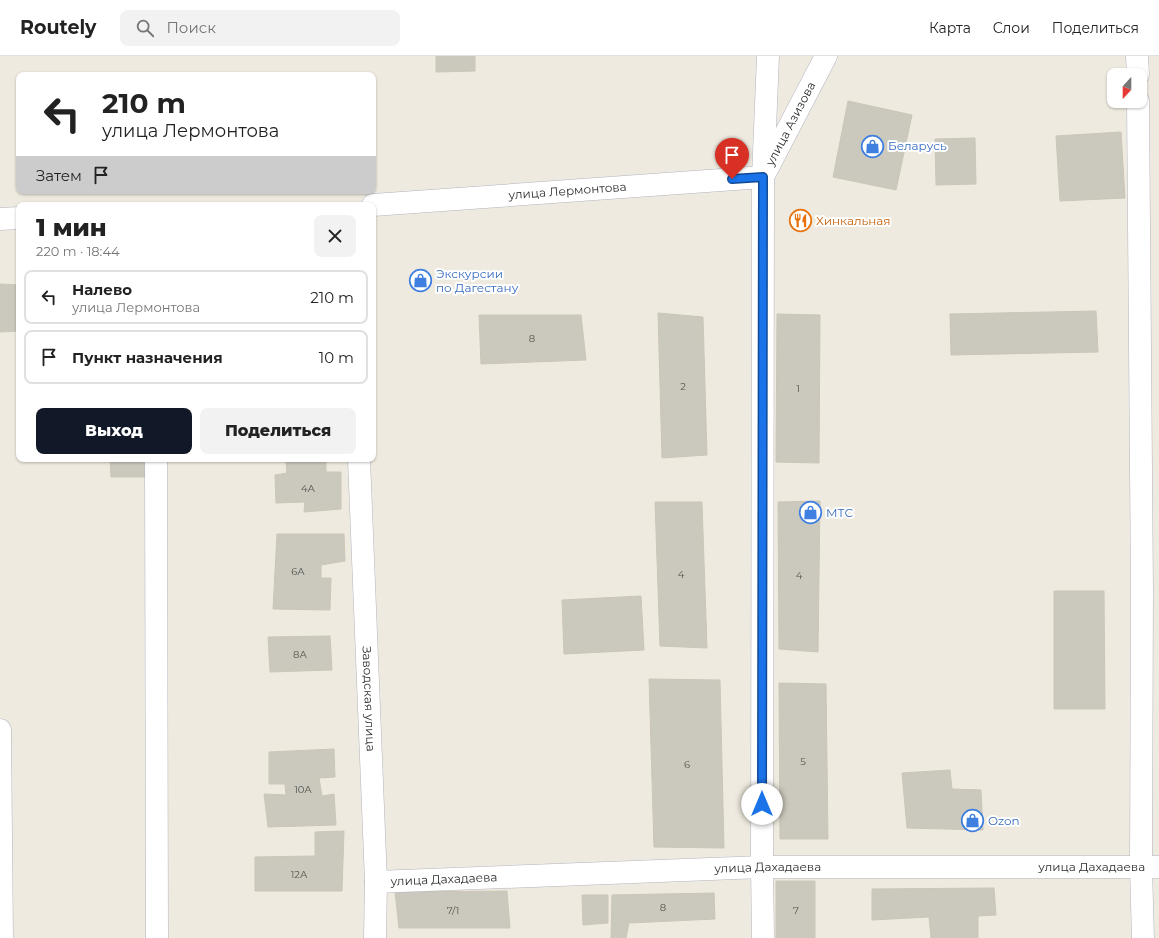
<!DOCTYPE html>
<html lang="ru">
<meta charset="utf-8">
<style>
body{margin:0;font-family:Montserrat,sans-serif;background:#f2f2f2;color:#222;height:100vh;display:flex;flex-direction:column;font-size:15px;white-space:nowrap}
*{box-sizing:border-box;margin:0}
p{font-size:13px;color:#767676}
.icon{flex:none;width:22px;height:22px;fill:none;stroke:currentColor;stroke-width:2;stroke-linecap:round;stroke-linejoin:round}
.map{position:relative;flex:1;overflow:hidden}
.details{position:absolute;left:16px;top:146px;width:360px;height:260px;display:flex;flex-direction:column;background:#fff;border-radius:8px;box-shadow:0 1px 3px #0004}
.details>*{flex:none}
.top-card{position:absolute;left:16px;top:16px;width:360px;height:122px;border-radius:8px;box-shadow:0 1px 3px #0004;background:#fff;color:#222;overflow:hidden}
.needle{width:26px;rotate:201deg}
.tools{position:absolute;left:1107px;top:12px;display:grid;gap:8px}
.tools a{display:grid;place-items:center;width:40px;height:40px;border-radius:8px;background:#fff;box-shadow:0 1px 3px #0004;font-size:20px}
.pin{position:absolute;display:grid;place-items:center;width:34px;height:34px;color:#fff;margin:-41px -17px;border-radius:50% 50% 50% 0;rotate:-45deg;box-shadow:0 0 4px #0007}
.pin .icon{rotate:45deg}
.me{position:absolute;width:44px;margin:-22px;rotate:0deg;stroke-linejoin:round;filter:drop-shadow(0 0 3px #0008)}
.turn{display:flex;align-items:center;gap:14px;height:84px;padding:0 20px;font-size:18px}
.turn .icon{width:52px;height:52px;stroke-width:2.5}
.turn b{display:block;font-size:28px;line-height:34px}
.then{display:flex;align-items:center;height:38px;padding:0 20px;background:#0003;gap:8px;font-size:15px}
.round{display:grid;place-items:center;flex:none;width:42px;height:42px;border-radius:8px;background:#f2f2f2}
.head{display:flex;align-items:center;justify-content:space-between;height:68px;padding:0 20px}
h1{font-size:24px;font-weight:800;line-height:30px}
.cta{display:flex;gap:8px;margin-top:auto;padding:8px 20px}
.cta a{flex:1;height:46px;border-radius:8px;background:#111827;color:#fff;font-size:16px;font-weight:800;line-height:46px;text-align:center}
.cta a+a{background:#f2f2f2;color:#222}
ul{padding:0;list-style:none}
li{display:flex;align-items:center;gap:12px;height:54px;margin:0 8px 6px;padding:0 12px;border:2px solid #e0e0e0;border-radius:8px}
li div{flex:1}
li b{display:block;font-size:15px}
li em{font-style:normal}
header{display:flex;align-items:center;gap:24px;box-sizing:border-box;height:56px;padding:0 20px;background:#fff;border-bottom:1px solid #e0e0e0}
header strong{font-size:19px}
nav{display:flex;gap:22px;margin-inline-start:auto;font-size:14px}
.search{width:280px;height:36px;background:#f2f2f2;display:flex;align-items:center;gap:10px;box-sizing:border-box;padding:0 14px;border-radius:8px;color:#767676;font-size:15px}
.map>svg:first-child{display:block}
.building{fill:#cbc8bd;stroke:#cbc6b8}
.lines{fill:none;stroke-linecap:round;stroke-linejoin:round}
.minor-casing{stroke:#b3b3c1;stroke-width:23}
.minor{stroke:#fff;stroke-width:22}
.route-casing{stroke:#114b97;stroke-width:10}
.route{stroke:#1a73e8;stroke-width:7}
.labels{text-anchor:middle;stroke-width:4;stroke-linejoin:round;paint-order:stroke}
.number-label{font-size:10px;fill:#545451}
.street-label{font-size:12px;fill:#2d2d2d;stroke:#fff}
.shop-label{font-size:12px;fill:#366cbe;stroke:#fff;text-anchor:start}
.food-label{font-size:12px;fill:#c56008;stroke:#fff;text-anchor:start}
</style>
<header>
<strong>Routely</strong>
<div class="search"><svg class="icon" aria-label="search" viewBox="0 0 24 24"><circle cx="10" cy="10" r="6"/><path d="M15 15l6 6"/></svg>Поиск</div>
<nav><a>Карта</a><a>Слои</a><a>Поделиться</a></nav>
</header>
<div class="map">
<svg width="1159" height="882" viewBox="0 0 1159 882">
<rect width="100%" height="100%" fill="#efeadf"/>
<!-- building -->
<path class="building" d="M436,0H475V15L436,16Z
M848,45L912,59L896,134L833,121Z
M1121,76L1125,142L1060,145L1056,80Z
M975,82L976,128L936,129L935,83Z
M0,228L18,229L19,275L0,276Z
M1096,255L1098,296L951,299L950,258Z
M658,257L703,261L707,399L662,402Z
M777,258L820,259L819,407L776,406Z
M479,259H581L586,304L481,308Z
M110,403H151V421H111Z
M271,403H326V416H341V453L304,456L305,446L276,447L275,419L287,417L286,405L271,404Z
M820,445L818,596L779,593L778,446Z
M655,446H702L707,592L660,590Z
M277,478H344L345,505L321,509V522H331L330,554L273,553Z
M1054,535H1104L1105,653H1054Z
M641,540L644,594L564,598L562,544Z
M330,580L332,614L270,616L268,581Z
M649,623L720,624L724,792L654,791Z
M779,627L826,628L828,783H780Z
M334,693L335,721L319,722L322,740L334,738L336,769L268,771L264,738L286,739L285,728H269V696Z
M950,714L952,733L981,734L983,774L907,772L902,717Z
M344,775L342,835H255V801L315,800V776Z
M776,825H815V882H776Z
M994,832L996,859L978,860V882H931L929,861L872,864V833Z
M507,835L510,872H399L395,836Z
M714,837L715,863L629,867L626,882H611L612,839Z
M582,839H608V867L583,869Z"/>
<g class="lines">
<defs>
<g id="minor">
<path d="M1137,0L1138,19"/>
<path d="M1138,45L1142,535L1141,812L1143,882"/>
<path id="s1" d="M373,149L763,121L768,0"/>
<path d="M0,163L19,162"/>
<path d="M156,403L157,882"/>
<path id="s2" d="M359,403L376,826L375,882"/>
<path d="M0,674L2,882"/>
<path id="s3" d="M376,826L762,811H1159"/>
<path id="s4" d="M763,882L762,811L763,121L826,0"/>
</g>
</defs>
<!-- minor casing -->
<use href="#minor" class="minor-casing"/>
<!-- minor -->
<use href="#minor" class="minor"/>
</g>
<g class="lines">
<defs>
<path id="route" d="M732,123L763,121L762,748"/>
</defs>
<!-- route casing -->
<use href="#route" class="route-casing"/>
<!-- route -->
<use href="#route" class="route"/>
</g>
<!-- icons -->
<defs>
<symbol id="shop-ring" viewBox="-11 -11 22 22"><circle r="9.5" fill="#fff" stroke="#3f7fe0" stroke-width="1.5"/><path d="M-5-2.5h2.3a2.7 3.5 0 0 1 5.4 0H5L5.5 6h-11ZM-1.5-2.5h3a1.5 2.3 0 0 0-3 0Z" fill="#3f7fe0"/></symbol>
<symbol id="restaurant-ring" viewBox="-11 -11 22 22"><circle r="9.5" fill="#fff" stroke="#e8710a" stroke-width="1.5"/><path d="M-5-6h1v4h1v-4h1v4h1v-4h1v5L-1.5 .5V6h-2V.5L-5-1ZM5-6V6H3V1.5H1.5Q1.5-4 5-6Z" fill="#e8710a"/></symbol>
</defs>
<g fill-rule="evenodd">
<use href="#shop-ring" x="860" y="78" width="25" height="25"/>
<use href="#restaurant-ring" x="788" y="152" width="25" height="25"/>
<use href="#shop-ring" x="408" y="212" width="25" height="25"/>
<use href="#shop-ring" x="798" y="444" width="25" height="25"/>
<use href="#shop-ring" x="960" y="752" width="25" height="25"/>
</g>
<g class="labels">
<!-- number labels -->
<g class="number-label">
<text x="532" y="286">8</text>
<text x="683" y="334">2</text>
<text x="798" y="336">1</text>
<text x="308" y="436">4А</text>
<text x="298" y="519">6А</text>
<text x="681" y="522">4</text>
<text x="799" y="523">4</text>
<text x="300" y="602">8А</text>
<text x="803" y="709">5</text>
<text x="687" y="712">6</text>
<text x="303" y="737">10А</text>
<text x="299" y="822">12А</text>
<text x="663" y="855">8</text>
<text x="453" y="858">7/1</text>
<text x="796" y="858">7</text>
</g>
<!-- street labels -->
<g class="street-label">
<text dy="4" stroke="none"><textPath href="#s4" startOffset="821">улица Азизова</textPath></text>
<text dy="4" stroke="none"><textPath href="#s1" startOffset="195">улица Лермонтова</textPath></text>
<text dy="4" stroke="none"><textPath href="#s2" startOffset="240">Заводская улица</textPath></text>
<text dy="4" stroke="none"><textPath href="#s3" startOffset="716">улица Дахадаева</textPath></text>
<text dy="4" stroke="none"><textPath href="#s3" startOffset="392">улица Дахадаева</textPath></text>
<text dy="4" stroke="none"><textPath href="#s3" startOffset="68">улица Дахадаева</textPath></text>
</g>
<!-- shop labels -->
<g class="shop-label">
<text x="888" y="94">Беларусь</text>
<text x="436" y="222">Экскурсии<tspan x="436" dy="14">по Дагестану</tspan></text>
<text x="826" y="461">МТС</text>
<text x="988" y="769">Ozon</text>
</g>
<!-- food labels -->
<g class="food-label">
<text x="816" y="169">Хинкальная</text>
</g>
</g>
</svg>
<div class="tools">
<a><svg class="needle" viewBox="-14 -14 28 28"><path d="M0-13l5 13h-10z" fill="#e53935"/><path d="M0 13l5-13h-10z" fill="#767676"/></svg></a>
</div>
<div class="pin" style="left:732px;top:123px;background:#d93025"><svg class="icon" aria-label="arrive" viewBox="0 0 24 24"><path d="M6 21V4h12l-3 4 3 4H6"/></svg></div>
<svg class="me" style="left:762px;top:748px" viewBox="-20 -20 40 40"><circle r="19" fill="#fff"/><path d="M0-13L10 11 0 6-10 11z" fill="#1a73e8"/></svg>
<div class="top-card">
<div class="turn"><svg class="icon" aria-label="left" viewBox="0 0 24 24"><path d="M17 20v-9H6M10 6l-5 5 5 5"/></svg><div><b>210 m</b>улица Лермонтова</div></div>
<div class="then">Затем<svg class="icon" aria-label="arrive" viewBox="0 0 24 24"><path d="M6 21V4h12l-3 4 3 4H6"/></svg></div>
</div>
<section class="details">
<div class="head"><div><h1>1 мин</h1><p>220 m · 18:44</p></div><a class="round"><svg class="icon" aria-label="close" viewBox="0 0 24 24"><path d="M6 6l12 12M18 6L6 18"/></svg></a></div>
<ul>
<li><svg class="icon" aria-label="left" viewBox="0 0 24 24"><path d="M17 20v-9H6M10 6l-5 5 5 5"/></svg><div><b>Налево</b><p>улица Лермонтова</p></div><em>210 m</em></li>
<li><svg class="icon" aria-label="arrive" viewBox="0 0 24 24"><path d="M6 21V4h12l-3 4 3 4H6"/></svg><div><b>Пункт назначения</b></div><em>10 m</em></li>
</ul>
<div class="cta"><a>Выход</a><a>Поделиться</a></div>
</section>
</div>
